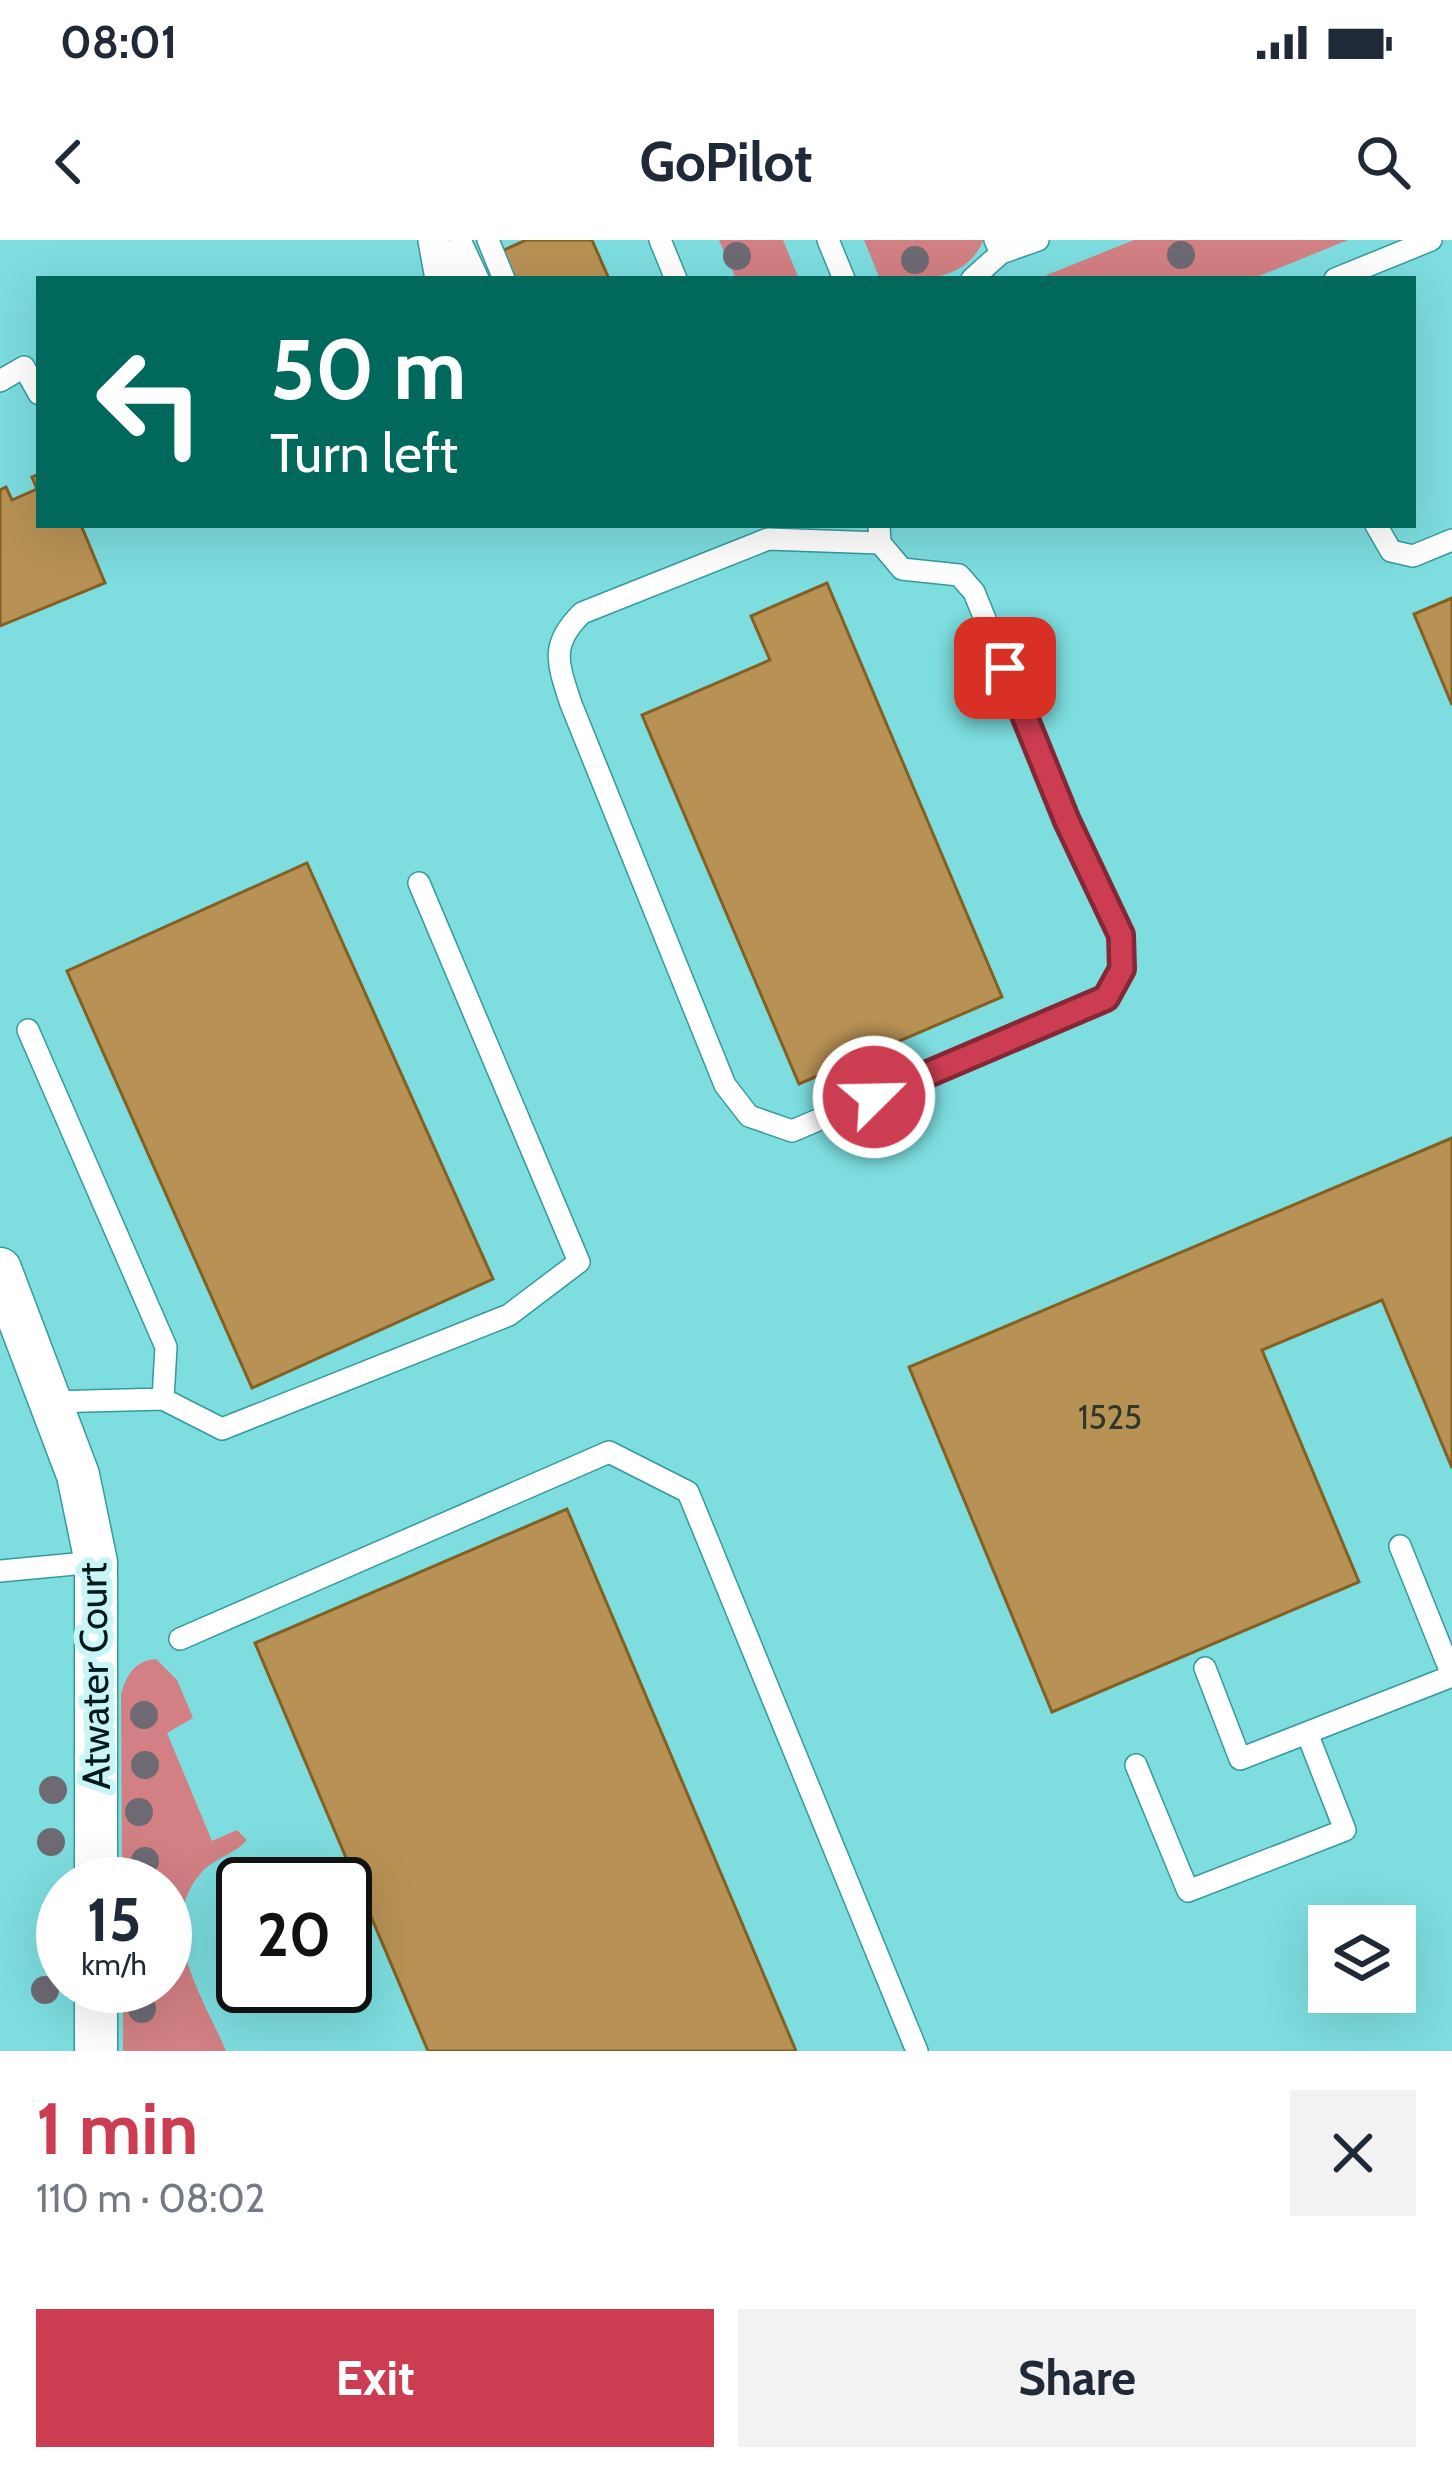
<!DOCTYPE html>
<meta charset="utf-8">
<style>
body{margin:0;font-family:Cabin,sans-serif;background:#f2f2f3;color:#1f2937;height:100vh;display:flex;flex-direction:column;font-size:45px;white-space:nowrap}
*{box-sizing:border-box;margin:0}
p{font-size:39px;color:#747a83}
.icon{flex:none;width:66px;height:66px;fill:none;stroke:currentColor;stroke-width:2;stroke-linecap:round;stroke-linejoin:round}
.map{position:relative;height:1811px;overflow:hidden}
.sheet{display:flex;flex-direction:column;background:#fff;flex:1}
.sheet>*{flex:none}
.top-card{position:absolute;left:36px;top:36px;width:1380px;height:252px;border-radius:0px;box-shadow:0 12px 48px #0002;background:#00695c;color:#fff;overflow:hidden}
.controls{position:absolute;left:1308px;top:1665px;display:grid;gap:24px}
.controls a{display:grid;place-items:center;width:108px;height:108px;border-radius:0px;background:#fff;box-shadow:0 12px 48px #0002;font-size:60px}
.speed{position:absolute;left:36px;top:1617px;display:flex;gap:24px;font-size:60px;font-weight:700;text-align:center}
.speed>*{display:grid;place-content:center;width:156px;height:156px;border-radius:50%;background:#fff;box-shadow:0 12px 48px #0002;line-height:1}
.speed small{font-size:30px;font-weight:400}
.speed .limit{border:6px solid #111;border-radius:18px;background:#fff;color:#111}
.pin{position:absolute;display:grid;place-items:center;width:102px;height:102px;color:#fff;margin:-51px;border-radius:24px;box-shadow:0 6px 18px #0006}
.me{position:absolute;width:132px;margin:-66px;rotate:67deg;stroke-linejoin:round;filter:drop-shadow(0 0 9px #0008)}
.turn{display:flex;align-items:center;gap:42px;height:252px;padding:0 36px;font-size:54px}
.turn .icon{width:156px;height:156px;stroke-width:2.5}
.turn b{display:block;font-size:84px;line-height:102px}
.round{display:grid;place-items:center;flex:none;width:126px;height:126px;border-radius:0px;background:#f2f2f3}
.head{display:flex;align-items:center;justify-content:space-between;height:204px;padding:0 36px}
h1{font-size:72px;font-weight:800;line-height:90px;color:#cd3d51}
.button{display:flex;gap:24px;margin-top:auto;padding:24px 36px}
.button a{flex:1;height:138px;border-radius:0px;background:#cd3d51;color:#fff;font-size:48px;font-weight:800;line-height:138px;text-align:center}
.button a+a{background:#f2f2f3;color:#1f2937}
.status{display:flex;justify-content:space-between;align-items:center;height:84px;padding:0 60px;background:#fff;direction:ltr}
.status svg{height:33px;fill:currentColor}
header{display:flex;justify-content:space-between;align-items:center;height:156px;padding:0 36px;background:#fff;font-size:54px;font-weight:800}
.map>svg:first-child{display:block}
.green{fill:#d28083}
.building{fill:#b89255;stroke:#846022;stroke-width:3}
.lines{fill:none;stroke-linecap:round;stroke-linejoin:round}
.lane-casing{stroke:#359a9c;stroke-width:24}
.street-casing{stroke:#359a9c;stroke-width:45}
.lane{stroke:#fff;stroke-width:21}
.street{stroke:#fff;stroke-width:42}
.tree{fill:#6d6a74}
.route-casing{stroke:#852835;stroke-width:30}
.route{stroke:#cd3d51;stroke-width:21}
.labels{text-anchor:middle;stroke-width:12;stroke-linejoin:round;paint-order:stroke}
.number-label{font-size:33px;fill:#2e3729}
.street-label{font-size:39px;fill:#00191a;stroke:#c9f5f6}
</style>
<div class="status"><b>08:01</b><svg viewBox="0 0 49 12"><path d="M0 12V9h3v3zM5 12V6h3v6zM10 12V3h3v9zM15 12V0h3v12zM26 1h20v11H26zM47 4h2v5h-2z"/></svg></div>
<header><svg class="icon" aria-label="back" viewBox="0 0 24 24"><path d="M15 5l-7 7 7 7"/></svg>GoPilot<svg class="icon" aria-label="search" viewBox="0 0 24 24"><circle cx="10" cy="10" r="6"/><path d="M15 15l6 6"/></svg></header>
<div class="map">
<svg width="1452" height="1811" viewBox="0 0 1452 1811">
<rect width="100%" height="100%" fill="#7ddddf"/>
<!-- green -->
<path class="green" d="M719,0H783L799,39H736Z
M864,0H982L983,1C964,44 919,39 880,39Z
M1134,0H1348L1252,39H1037Z
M156,1419L177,1440L193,1478L167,1493L212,1601L237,1590L247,1600C235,1614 214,1618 201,1633C154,1687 203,1756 226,1811H123V1746H165V1644H122L121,1454C127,1435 134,1421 156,1419Z"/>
<!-- building -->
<path class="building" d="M526,0H592L609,39H515L502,11Z
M39,234V285H81L105,343L0,386V250L6,247L12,260L37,249L32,237Z
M827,343L1002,757L799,844L642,475L770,420L751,376Z
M1452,358V465L1414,374Z
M307,623L493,1039L252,1148L67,731Z
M1452,898V1228L1382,1060L1262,1110L1359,1342L1052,1472L909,1127Z
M567,1269L796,1811H428L255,1403Z"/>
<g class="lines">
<defs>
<path id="lane" d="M437,0L457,39
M460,0L478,39
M488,0L504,39
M660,0L676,39
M828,0L844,39
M429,1L436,39
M1001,13L1038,0
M972,39L1001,13L995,0
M1335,39L1431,0
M0,141L24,127L39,154
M879,285L880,303L902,329L959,335L974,352L1067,581L1121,695L1122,729L1106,758L792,891L749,876L725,845L571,464C558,424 549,405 582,373L768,299L880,303
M1376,285L1391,311L1413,316L1452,300
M28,790L166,1107L163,1159
M50,1162L163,1159L222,1189L509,1075L579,1022L419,643
M1400,1306L1452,1435
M0,1331L96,1322
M180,1399L609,1212L688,1252L917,1811
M1205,1428L1240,1519L1452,1436
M1136,1525L1188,1651L1345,1590L1307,1493"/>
<path id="street" d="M0,1029L78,1235L96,1322V1644
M96,1746V1811"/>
</defs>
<!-- lane casing -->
<use href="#lane" class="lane-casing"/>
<!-- street casing -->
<use href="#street" class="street-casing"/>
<!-- lane -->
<use href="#lane" class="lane"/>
<!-- street -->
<use href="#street" class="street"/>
</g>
<!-- trees -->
<g class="tree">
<circle cx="1181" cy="15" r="14"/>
<circle cx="737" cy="16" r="14"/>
<circle cx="915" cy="20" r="14"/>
<circle cx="144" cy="1475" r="14"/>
<circle cx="145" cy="1525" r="14"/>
<circle cx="53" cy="1550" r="14"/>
<circle cx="139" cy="1572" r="14"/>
<circle cx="51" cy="1602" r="14"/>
<circle cx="145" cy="1621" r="14"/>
<circle cx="45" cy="1750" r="14"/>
<circle cx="142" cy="1769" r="14"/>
</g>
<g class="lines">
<defs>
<path id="route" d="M874,857L1106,758L1122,729L1121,695L1067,581L1005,428"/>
</defs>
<!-- route casing -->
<use href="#route" class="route-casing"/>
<!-- route -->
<use href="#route" class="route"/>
</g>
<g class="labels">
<!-- number labels -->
<g class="number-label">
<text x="1110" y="1189">1525</text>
</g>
<!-- street labels -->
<g class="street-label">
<text transform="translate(94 1436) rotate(-91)" y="14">Atwater Court</text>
</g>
</g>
</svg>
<div class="controls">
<a><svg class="icon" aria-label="layers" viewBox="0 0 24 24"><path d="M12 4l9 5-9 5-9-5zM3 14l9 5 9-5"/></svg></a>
</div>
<div class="speed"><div>15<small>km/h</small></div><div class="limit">20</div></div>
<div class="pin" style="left:1005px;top:428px;background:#d93025"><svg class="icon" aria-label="arrive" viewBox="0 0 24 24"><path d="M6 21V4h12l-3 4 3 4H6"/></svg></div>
<svg class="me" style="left:874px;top:857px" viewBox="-20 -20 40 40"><circle r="17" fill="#cd3d51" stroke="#fff" stroke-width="3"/><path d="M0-11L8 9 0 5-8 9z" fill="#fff"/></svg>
<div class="top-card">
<div class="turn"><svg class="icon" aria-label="left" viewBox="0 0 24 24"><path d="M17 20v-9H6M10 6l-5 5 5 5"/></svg><div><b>50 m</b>Turn left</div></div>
</div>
</div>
<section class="sheet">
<div class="head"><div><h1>1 min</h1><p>110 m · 08:02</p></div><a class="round"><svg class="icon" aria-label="close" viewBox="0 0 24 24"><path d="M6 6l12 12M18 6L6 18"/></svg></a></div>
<div class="button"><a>Exit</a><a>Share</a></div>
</section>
